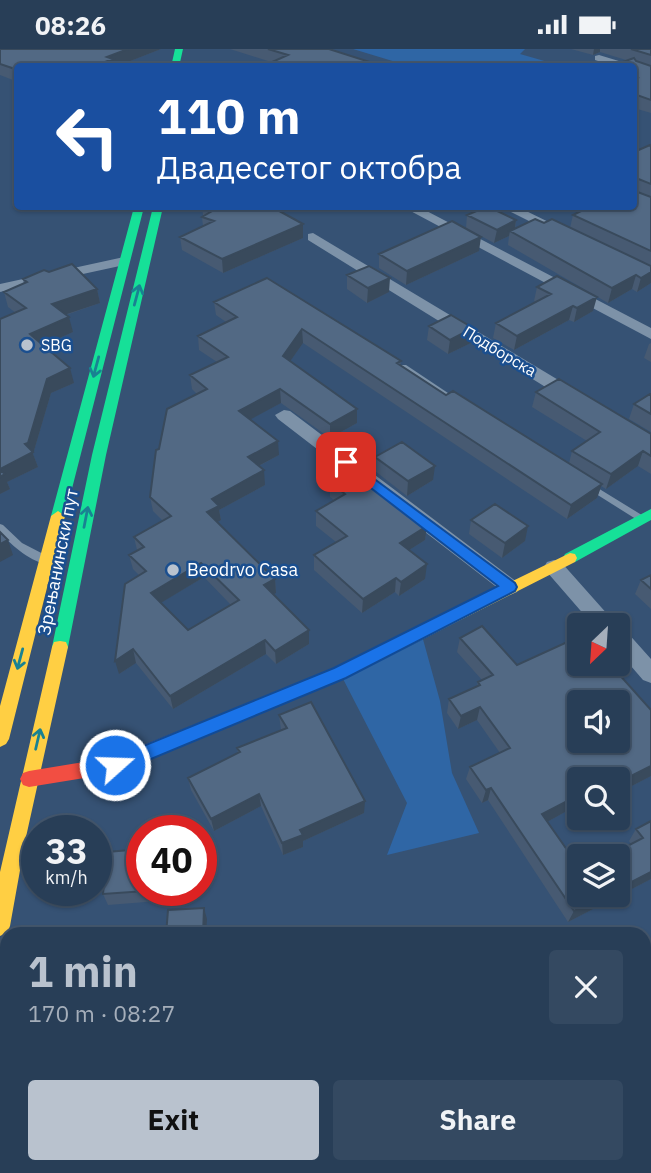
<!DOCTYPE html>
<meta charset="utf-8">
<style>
body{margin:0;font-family:"IBM Plex Sans",sans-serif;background:#344961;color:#f1f3f6;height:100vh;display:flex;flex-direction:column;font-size:26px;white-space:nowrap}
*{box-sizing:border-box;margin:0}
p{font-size:23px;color:#a5aeba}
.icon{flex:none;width:38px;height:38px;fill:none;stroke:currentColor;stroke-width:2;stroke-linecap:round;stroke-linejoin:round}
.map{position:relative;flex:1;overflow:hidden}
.details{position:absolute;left:0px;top:878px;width:651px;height:247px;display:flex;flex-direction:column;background:#283e57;border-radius:21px 21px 0 0;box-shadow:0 2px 5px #0004,0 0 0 2px #44576d}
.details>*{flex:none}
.guide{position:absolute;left:14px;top:14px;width:623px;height:147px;border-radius:7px;box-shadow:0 2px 5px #0004,0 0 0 2px #44576d;background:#1a4fa0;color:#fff;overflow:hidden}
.needle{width:46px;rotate:205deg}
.buttons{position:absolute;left:567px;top:564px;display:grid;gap:14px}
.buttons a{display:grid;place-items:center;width:63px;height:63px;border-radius:7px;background:#283e57;box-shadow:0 2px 5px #0004,0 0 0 2px #44576d;font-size:35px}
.speed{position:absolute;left:21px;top:766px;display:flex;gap:14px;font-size:35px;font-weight:700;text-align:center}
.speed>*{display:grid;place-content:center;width:91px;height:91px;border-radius:50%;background:#283e57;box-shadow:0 2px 5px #0004,0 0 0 2px #44576d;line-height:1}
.speed small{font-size:18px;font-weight:400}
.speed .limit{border:10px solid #d22;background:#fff;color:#111}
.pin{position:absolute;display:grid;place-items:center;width:60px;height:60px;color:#fff;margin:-30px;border-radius:14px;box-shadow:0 4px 10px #0006}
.me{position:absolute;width:77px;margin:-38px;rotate:70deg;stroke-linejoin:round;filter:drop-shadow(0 0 5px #0008)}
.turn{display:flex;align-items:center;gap:24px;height:147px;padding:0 28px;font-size:32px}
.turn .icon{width:91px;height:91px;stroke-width:2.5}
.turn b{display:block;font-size:49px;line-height:60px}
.round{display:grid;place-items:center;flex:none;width:74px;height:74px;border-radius:7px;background:#344961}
.head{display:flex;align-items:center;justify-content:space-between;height:119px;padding:0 28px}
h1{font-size:42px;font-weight:800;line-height:52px;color:#b9c2ce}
.cta{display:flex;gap:14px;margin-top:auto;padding:14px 28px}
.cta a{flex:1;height:80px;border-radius:7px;background:#b9c2ce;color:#111;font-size:28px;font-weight:800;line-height:80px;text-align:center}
.cta a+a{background:#344961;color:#f1f3f6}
.status{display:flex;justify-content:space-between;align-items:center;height:49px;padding:0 35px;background:#283e57;direction:ltr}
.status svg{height:19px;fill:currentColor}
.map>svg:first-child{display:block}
.green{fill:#2f66a5}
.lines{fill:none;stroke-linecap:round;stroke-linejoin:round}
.lane{fill:#7d92a8;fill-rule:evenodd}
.street{fill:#7d92a8;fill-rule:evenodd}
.fast{fill:#16e098;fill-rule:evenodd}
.slow{fill:#ffcf43;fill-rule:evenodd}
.jam{fill:#f24e42;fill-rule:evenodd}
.wall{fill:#475a72;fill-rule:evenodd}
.shaded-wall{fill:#394a5c}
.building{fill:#526984;stroke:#394a5c;stroke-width:2;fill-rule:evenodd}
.oneway{stroke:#198292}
.route{fill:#1a73e8;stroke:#114b97;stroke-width:2}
.poi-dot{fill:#b9c2ce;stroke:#1b4f8f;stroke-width:2.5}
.labels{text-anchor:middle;stroke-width:5;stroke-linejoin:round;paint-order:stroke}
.far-poi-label{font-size:16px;fill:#fff;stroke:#1b4f8f;text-anchor:start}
.far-street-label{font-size:16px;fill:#fff;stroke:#1b4f8f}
.street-label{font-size:18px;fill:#fff;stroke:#1b4f8f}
.poi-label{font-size:18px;fill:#fff;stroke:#1b4f8f;text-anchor:start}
</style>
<div class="status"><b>08:26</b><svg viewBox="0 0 49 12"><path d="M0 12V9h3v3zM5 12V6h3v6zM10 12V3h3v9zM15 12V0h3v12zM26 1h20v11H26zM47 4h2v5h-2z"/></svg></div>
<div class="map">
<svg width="651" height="1124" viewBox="0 0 651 1124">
<rect width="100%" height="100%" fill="#365274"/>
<!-- green -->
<path class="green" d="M353,0H525L520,5L562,17H409Z
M421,583L440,652L452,724L479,784L387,806L407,754L340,624Z"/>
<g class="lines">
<!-- lane -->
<path class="lane" d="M400,316H406L460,352L459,354H453L400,320Z
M588,433L645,468L647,470L645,472H639L585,438L583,436Z
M0,475L3,476L22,494L51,509L52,512L51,515C33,516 12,496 0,484Z"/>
<!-- street -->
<path class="street" d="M599,6L632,16L633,18H616L595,11V7Z
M403,158H419L651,279V290Z
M501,158H518L567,182L565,185H555Z
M313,184L580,344L582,348L574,353L568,352L308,191V185Z
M124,208L129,209V215L0,243V235Z
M284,361L290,362L517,533L520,538L517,543L510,546L503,543L278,370L275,366Z
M554,511L561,513L617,576H593L547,523L544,518L547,513Z
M618,580L626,582L651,610V634L643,631L618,602Z"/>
<!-- fast -->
<path class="fast" d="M175,0H183L179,18H171Z
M134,158H144L65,467L58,472L51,467Z
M153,158H163L106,406L68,598L66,603H54L52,598L92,406Z
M651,460V471L575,513H565L563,509L565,505Z"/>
<!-- slow -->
<path class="slow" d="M58,462L65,467L9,690L6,695L0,698V657L51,467Z
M570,504L575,505L577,509L575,513L342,631L336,633L330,631L328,626L330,621Z
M60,592L66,593L68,598L26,788L10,877L7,884L0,887V823L52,598L54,593Z"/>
<!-- jam -->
<path class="jam" d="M336,619L342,621L344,626L342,631L115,724L29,738L23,736L20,730L23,724L29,722L114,708Z"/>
</g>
<!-- wall -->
<path class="wall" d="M0,0H161L115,18H18V33L0,26Z
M230,0H329L382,17L391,13L407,18H261L271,13Z
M571,0H651V64L634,59V18H616L617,15L626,11L600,3L593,6Z
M651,97V234L637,243L632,240L608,254L508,196L509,187L494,194L466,179L467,166L516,171L515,180L544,174L570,179L573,166L588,158H587H634V103Z
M202,158H291L282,163L303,189L223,224L182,201L180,188L203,177L202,168L205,166H203Z
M363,158H390L378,162Z
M479,202L406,236L379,219V205Z
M347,226L389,243L367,254L347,240Z
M23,230L97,240L100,254L66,266L73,283L42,296L74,334L51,344L33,405L38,418L7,433L10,440L0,445V270L16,264L8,258L4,243L24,235Z
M537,238L593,262L574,273L569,271L514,301L493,289L496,274L536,253L534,252Z
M214,253L401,312L400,317L446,346L569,414L572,402L587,392L532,358L536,343L651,385V425L638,417L606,440L601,437L597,449L567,470L303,294L290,312L357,374L330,389L281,354L250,370L279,406L259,417L265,436L219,461L221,471L217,473L275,530L276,544L273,545L309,595L276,615L266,605L173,660L136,614L119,625L139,526L133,520L129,506L137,501L134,488L163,472L153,462L150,448L159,400L197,345L192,340L190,326L217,313L199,301L198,287L226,273L216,266ZM204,528L231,556L188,581L160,554Z
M429,277L471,294L448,305L427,291Z
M651,294V313L644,309L649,295Z
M651,345V383L629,370L634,355Z
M375,408L433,431L407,447L375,422Z
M330,433L389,448L427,477L425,491L409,501L425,530L399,547L395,543L362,564L314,521V506L336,493L316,477V462L334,451L330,448Z
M471,471L525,492L502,509L469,485Z
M651,526V560L635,545L641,531Z
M482,577L517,616L576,589L579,593V614H609L651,661V727L622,742L618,749V730H579V765L574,758L547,773L579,818V845H618V807H608L631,795L629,792L636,780L651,772V830L568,873L488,751L482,754L466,730L470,718L500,704L477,671L458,680L447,664L449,650L477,637L478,633L482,631L457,603L460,589ZM579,653H618V691H579Z
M279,666L364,764L303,792V798L283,806L261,757L214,782L191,741L188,729L238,704L237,699L281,681Z
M142,842H159L158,852L108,856L103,845Z
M651,953V996L644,985V956Z
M576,1118H624L615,1124H579Z"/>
<!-- shaded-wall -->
<path class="shaded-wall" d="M128,0H161L115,18H103L102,14L107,8Z
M594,0H600V3L593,6Z
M270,158H291L271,170Z
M378,158H390L378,162Z
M516,171L514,185L510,182L509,187L494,194L497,181Z
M303,175V189L223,224L222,210Z
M481,188L479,202L406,236L407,222Z
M651,223V234L637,243L641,229Z
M636,226L632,240L608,254L612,239Z
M390,229L389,243L367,254L368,239Z
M97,240L100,254L55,269L52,255Z
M597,248L593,262L574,273L577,259Z
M573,257L569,271L514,301L517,287Z
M69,268L73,283L34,300L30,285Z
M473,279L471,294L448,305L450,291Z
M302,280L303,294L284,321L283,307Z
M70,319L74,334L51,344L33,405L38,418L7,433L10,440L0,445V420L25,395L47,330Z
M280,340L281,354L240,376L239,362Z
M357,360V374L330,389V375Z
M278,392L279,406L249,422L248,408Z
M643,402L638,417L606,440L611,425Z
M435,417L433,431L407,447L408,432Z
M264,421L265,436L219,461L221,471L209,478L207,463L212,450Z
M602,435L597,449L567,470L571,456Z
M427,477L425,491L398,508L400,494Z
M528,477L525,492L502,509L505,494Z
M8,491L13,506L0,513V495Z
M201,514L204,528L154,558L151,544Z
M427,515L425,530L399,547L401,533Z
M396,529L395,543L362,564L363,550Z
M275,530L276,544L265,550L264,536Z
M309,581V595L276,615L275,602Z
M265,591L266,605L173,660L170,647Z
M133,600L136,614L119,625L115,612Z
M480,658L477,671L458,680L461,667Z
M651,717V727L622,742L618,749V740L621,732Z
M491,739L488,751L482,754L486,741Z
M259,745L261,757L214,782L211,770Z
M579,746L574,758L538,778L542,765Z
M365,752L364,764L303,792V798L283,806L282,794L300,781Z
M651,823V830L568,873L574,862L607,845H618V840Z
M154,842H159L158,852Z
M204,859L207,870L206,886H203Z"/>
<!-- building -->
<path class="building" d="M0,0H128L107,8L113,10L102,14L112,18H18V21L0,15Z
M268,0H329L382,17L391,13L407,18H261L288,6Z
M631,0H651V6Z
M634,9L636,12L651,17V51L634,45V32L638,29L634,27V23L637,21L634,20V18H625L617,15Z
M650,96L651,97V135L636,129L635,142L651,148V202L573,166L589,158H634V103Z
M217,158H272L303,175L222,210L180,188L214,172L202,168L219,158Z
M486,158H489L516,171L497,181L467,166Z
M535,170L544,174L552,170L651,217V223L641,229L636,226L612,239L510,182Z
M452,172L481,188L407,222L379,205Z
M72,215L97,240L52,255L69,268L30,285L70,319L47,330L28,394L25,395L33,403L0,420V270L26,259L4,243L27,233L23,230L44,221L49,223Z
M369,217L390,229L368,239L347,226Z
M557,227L597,248L577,259L573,257L517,287L496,274L551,245L537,238Z
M267,229L401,312L397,314L446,346L453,342L602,435L571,456L302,280L283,307L357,360L330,375L280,340L239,362L278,392L248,408L264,421L212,450L219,457L207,463L275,530L264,536L309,581L275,602L265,591L170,647L133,600L115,612L125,535L146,522L129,506L144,498L134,488L171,467L150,448L156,401L159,400L167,360L207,340L190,326L228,308L198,287L237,268L214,253ZM201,514L239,551L188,581L151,544Z
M451,266L473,279L450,291L429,277Z
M559,330L651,385V407L643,402L611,425L572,402L600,383L536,343Z
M650,345H651V365L634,355Z
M402,393L435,417L408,432L375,408Z
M356,419L389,444L386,446L427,477L400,494L427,515L401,533L396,529L363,550L314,506L347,487L316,462L345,445L330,433Z
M0,421L5,425L0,428Z
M495,455L528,477L505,494L471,471Z
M0,483L8,491L0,495Z
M651,526V540L641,531Z
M482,577L517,616L576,589L579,593V614H609L651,661V717L621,732L625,736L618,740V730H579V746L542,765L579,818V845H607L574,862L491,739L486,741L470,718L510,699L480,658L461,667L449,650L480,636L478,633L493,626L460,589ZM579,653H618V691H579Z
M311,653L365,752L300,781L303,786L282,794L259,745L211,770L188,729L240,703L237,699L287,679L279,666Z
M651,772V823L618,840V807H608L643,789L636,780Z
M142,800V842H146L103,845L107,803Z
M204,859L203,886H166L168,861Z
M651,953V974L644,963V956Z
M238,1118H266L268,1124H227Z
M313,1118H342L345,1124H303Z
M586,1118H624L615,1124H590Z"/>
<!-- one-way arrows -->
<defs><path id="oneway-shaft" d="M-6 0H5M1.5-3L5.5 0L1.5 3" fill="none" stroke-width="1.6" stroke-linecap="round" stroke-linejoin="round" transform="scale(1.75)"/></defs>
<g class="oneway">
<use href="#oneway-shaft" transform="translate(137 246) rotate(-75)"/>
<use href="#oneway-shaft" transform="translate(96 318) rotate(105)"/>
<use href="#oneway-shaft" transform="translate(86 468) rotate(-79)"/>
<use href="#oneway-shaft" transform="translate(20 610) rotate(105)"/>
<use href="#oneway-shaft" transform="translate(38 690) rotate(-77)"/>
</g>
<!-- route -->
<path class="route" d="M346,409L515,534L517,538L515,542L346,629L122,722L115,724L109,722L106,716L109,711L334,619L498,537L341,416L339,413Z"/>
<!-- markers -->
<g class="poi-dot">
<circle cx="27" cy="296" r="7"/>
<circle cx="173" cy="521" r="7"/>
</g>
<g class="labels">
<!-- far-poi labels -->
<g class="far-poi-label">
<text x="41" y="302">SBG</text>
</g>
<!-- far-street labels -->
<g class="far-street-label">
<text transform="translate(500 302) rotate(31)" y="6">Подборска</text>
</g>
<!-- street labels -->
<g class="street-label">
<text transform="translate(58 513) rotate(-79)" y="6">Зрењанински пут</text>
</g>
<!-- poi labels -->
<g class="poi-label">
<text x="187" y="527">Beodrvo Casa</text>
</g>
</g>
</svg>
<div class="buttons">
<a><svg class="needle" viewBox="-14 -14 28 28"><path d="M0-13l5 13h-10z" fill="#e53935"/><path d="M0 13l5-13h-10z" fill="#a5aeba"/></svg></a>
<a><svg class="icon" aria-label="sound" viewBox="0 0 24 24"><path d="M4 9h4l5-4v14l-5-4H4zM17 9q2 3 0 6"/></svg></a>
<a><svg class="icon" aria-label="search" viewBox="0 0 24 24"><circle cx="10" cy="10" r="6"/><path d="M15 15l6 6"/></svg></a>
<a><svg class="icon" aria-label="layers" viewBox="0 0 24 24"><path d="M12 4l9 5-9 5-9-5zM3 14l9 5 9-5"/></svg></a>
</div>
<div class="speed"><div>33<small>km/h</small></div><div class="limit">40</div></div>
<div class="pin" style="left:346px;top:413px;background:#d93025"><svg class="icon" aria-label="arrive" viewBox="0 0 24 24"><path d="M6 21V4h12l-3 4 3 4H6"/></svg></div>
<svg class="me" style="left:115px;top:716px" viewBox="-20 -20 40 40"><circle r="17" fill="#1a73e8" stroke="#fff" stroke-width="3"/><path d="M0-11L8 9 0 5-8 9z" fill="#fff"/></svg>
<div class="guide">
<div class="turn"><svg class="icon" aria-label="left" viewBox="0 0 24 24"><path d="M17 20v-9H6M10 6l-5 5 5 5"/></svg><div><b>110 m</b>Двадесетог октобра</div></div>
</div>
<section class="details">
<div class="head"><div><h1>1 min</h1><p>170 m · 08:27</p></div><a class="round"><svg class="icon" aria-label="close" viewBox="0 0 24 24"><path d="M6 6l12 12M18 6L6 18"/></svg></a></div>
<div class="cta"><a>Exit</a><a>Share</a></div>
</section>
</div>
